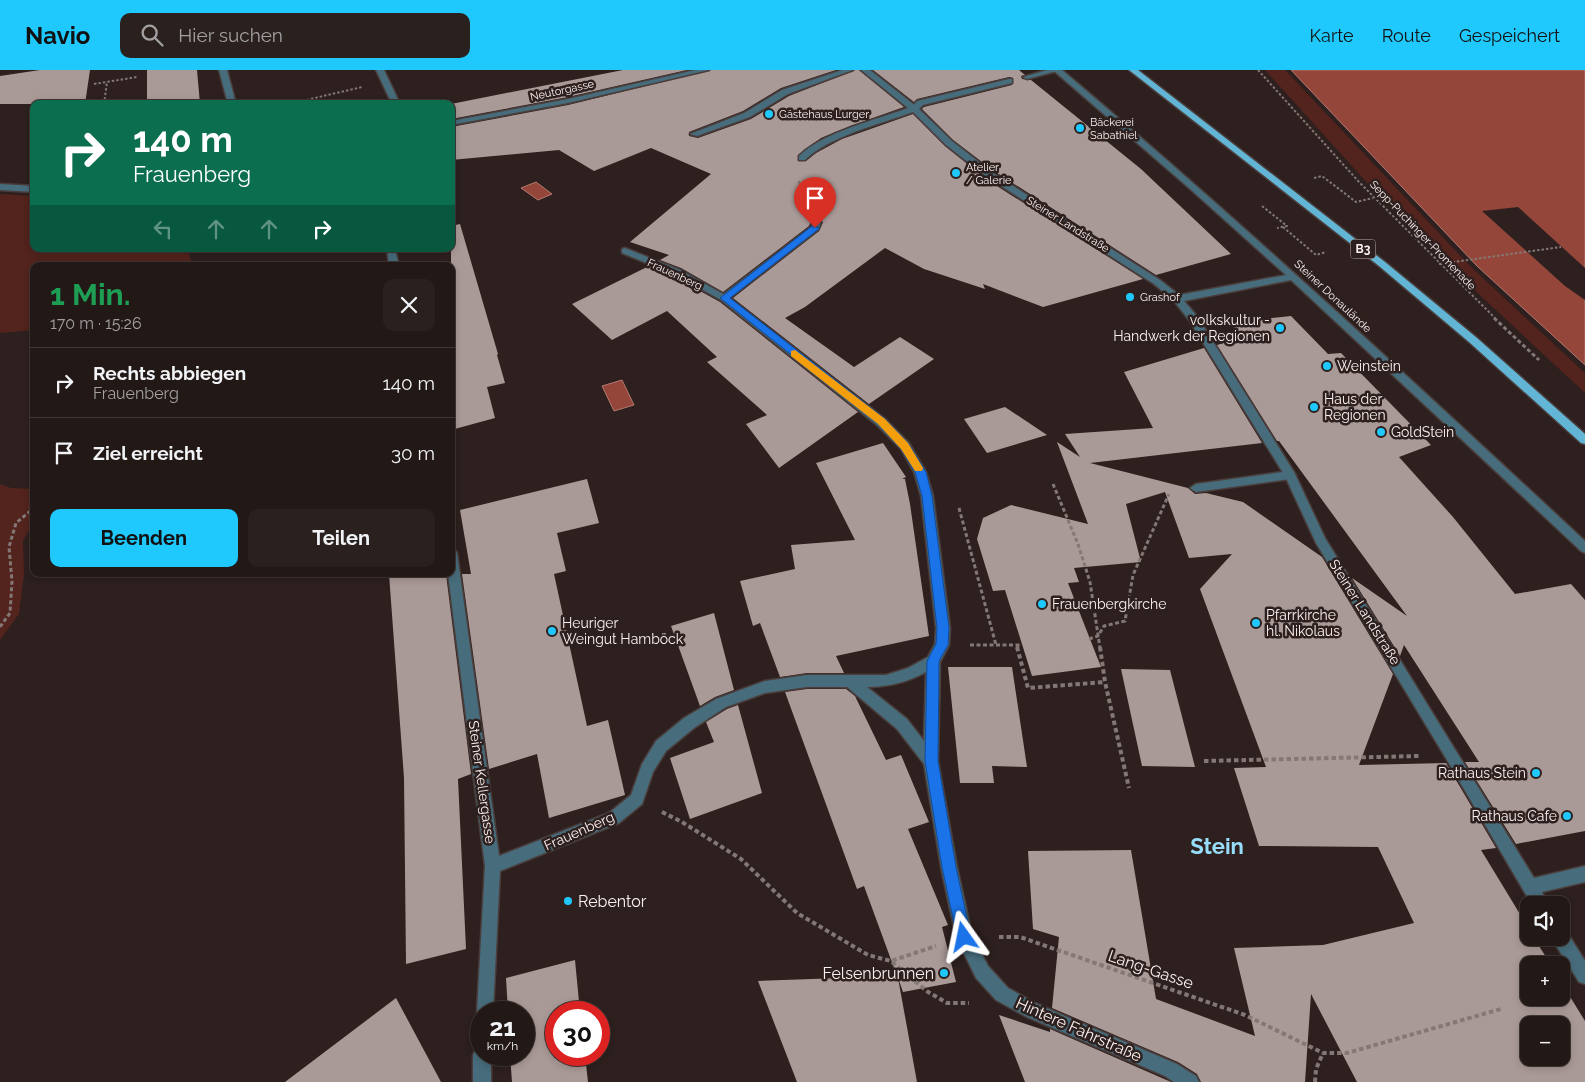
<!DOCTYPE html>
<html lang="de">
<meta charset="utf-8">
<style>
body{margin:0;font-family:Raleway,sans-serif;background:#2a211f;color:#f1f3f6;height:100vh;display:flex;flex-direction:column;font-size:19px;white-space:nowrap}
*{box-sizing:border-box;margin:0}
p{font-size:16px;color:#a2a0a1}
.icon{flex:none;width:28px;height:28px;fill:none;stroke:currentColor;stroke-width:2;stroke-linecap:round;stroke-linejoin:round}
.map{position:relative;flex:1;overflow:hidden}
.side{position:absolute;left:30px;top:192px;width:425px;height:315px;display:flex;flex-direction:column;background:#221816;border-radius:10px;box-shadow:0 2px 8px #0003,0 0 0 1px #3f3735}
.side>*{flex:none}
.banner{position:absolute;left:30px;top:30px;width:425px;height:152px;border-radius:10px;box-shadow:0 2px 8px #0003,0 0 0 1px #3f3735;background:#0b6e4f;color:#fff;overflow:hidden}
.buttons{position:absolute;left:1520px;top:826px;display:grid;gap:10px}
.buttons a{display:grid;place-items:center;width:50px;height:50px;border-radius:10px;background:#221816;box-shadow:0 2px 8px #0003,0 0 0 1px #3f3735;font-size:25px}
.speed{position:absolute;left:470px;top:931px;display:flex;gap:10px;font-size:25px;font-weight:700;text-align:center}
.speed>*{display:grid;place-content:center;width:65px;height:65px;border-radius:50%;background:#221816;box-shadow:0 2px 8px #0003,0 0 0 1px #3f3735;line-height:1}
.speed small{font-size:12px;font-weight:400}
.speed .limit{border:8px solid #d22;background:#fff;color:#111}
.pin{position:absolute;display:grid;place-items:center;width:42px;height:42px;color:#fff;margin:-51px -21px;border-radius:50% 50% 50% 0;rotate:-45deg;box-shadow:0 0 5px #0007}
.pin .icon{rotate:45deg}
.me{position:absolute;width:55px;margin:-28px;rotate:348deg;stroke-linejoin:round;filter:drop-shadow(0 0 4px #0008)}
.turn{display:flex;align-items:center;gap:18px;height:105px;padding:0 20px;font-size:22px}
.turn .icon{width:65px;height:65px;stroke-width:2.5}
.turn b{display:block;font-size:35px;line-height:42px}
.lanes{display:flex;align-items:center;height:48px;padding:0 20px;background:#0003;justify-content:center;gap:25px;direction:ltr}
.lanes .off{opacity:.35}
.round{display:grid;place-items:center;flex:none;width:52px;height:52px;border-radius:10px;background:#2a211f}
.summary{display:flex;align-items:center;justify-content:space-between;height:85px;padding:0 20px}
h1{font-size:30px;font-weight:700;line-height:38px;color:#1e9e55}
.action{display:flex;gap:10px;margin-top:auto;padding:10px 20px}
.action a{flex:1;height:58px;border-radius:10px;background:#20c9fd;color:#111;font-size:20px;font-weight:700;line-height:58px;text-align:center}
.action a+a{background:#2a211f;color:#f1f3f6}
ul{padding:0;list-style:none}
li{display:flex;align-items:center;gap:15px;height:70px;padding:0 20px;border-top:1px solid #3f3735}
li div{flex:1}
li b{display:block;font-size:19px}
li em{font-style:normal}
header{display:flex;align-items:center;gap:30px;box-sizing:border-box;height:70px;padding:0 25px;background:#20c9fd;color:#111}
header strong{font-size:24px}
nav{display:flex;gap:28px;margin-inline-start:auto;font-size:18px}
.search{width:350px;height:45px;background:#2a211f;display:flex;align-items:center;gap:12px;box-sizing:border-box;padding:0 18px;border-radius:10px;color:#a2a0a1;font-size:19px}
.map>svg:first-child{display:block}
.green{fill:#53231d}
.water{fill:#95463b;stroke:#b37971}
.pier{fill:#2d201e}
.building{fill:#aa9a97;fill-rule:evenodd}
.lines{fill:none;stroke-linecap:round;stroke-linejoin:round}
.service-casing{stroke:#4a3d3b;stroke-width:3}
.minor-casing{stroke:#4a3d3b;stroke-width:3}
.primary-casing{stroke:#4a3d3b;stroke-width:3}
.path-far2{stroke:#847876;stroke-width:2;stroke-dasharray:2.5 2;stroke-linecap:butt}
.path-far1{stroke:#847876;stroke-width:3;stroke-dasharray:4 2.5;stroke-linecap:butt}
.path{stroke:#847876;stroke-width:4;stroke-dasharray:4.5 3;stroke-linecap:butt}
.service{fill:#476c7b;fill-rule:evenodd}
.minor{fill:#476c7b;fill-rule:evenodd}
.primary{fill:#63b5d5;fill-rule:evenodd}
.route{fill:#1a73e8;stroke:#114b97}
.slow{fill:#f59e0b}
.poi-dot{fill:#20c9fd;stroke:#2d201e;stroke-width:2}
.labels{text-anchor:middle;stroke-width:5;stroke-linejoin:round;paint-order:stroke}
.far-street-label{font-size:11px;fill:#faf0ef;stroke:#2d201e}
.far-poi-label{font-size:11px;fill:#faf0ef;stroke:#2d201e;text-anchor:start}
.shield{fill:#2d201e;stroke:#bcb2b0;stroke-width:1}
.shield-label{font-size:12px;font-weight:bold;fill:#faf0ef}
.poi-label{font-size:14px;fill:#faf0ef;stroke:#2d201e;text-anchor:start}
.street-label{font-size:14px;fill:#faf0ef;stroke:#2d201e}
.near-poi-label{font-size:16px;fill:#faf0ef;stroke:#2d201e;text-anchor:start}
.near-street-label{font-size:16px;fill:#faf0ef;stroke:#2d201e}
.near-district-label{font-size:22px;font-weight:bold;fill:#97dcf9;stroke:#2d201e}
</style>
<header>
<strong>Navio</strong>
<div class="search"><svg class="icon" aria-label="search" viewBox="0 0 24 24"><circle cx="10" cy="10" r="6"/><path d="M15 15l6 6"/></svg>Hier suchen</div>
<nav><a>Karte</a><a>Route</a><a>Gespeichert</a></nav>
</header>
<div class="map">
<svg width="1585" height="1012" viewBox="0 0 1585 1012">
<rect width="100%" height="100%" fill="#2d201e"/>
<!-- green -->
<path class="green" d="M1265,0H1285L1471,197L1585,303V323L1483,228L1380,127Z
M0,124L34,126V179H188L191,192L183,196H34V260L0,263Z
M0,414L11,418L34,419V453L23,470L24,504L19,544L0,570Z"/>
<!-- water -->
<path class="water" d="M1291,0H1585V295L1477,196Z
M536,112L552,124L538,130L521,118Z
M622,310L634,335L614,341L602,316Z"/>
<!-- pier -->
<path class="pier" d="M1518,137L1585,198V230L1565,216L1482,141Z"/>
<!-- building -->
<path class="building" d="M40,0H90L85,34H0V6Z
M147,0H197L200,34H147Z
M623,0H687L568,27L451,49V34Z
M711,0H836L781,18L743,41L689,62V66L698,68L751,49L789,26L855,0H859L904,37L850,56L821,68L798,85V91H806L816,83L842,69L913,44L945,76L986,109L1143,209L1043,237L983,214L985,219L924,199L885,178L805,237L785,248L854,297L900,267L934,289L869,334L733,228L819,161L823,152L817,148L812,149L809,156L723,222L681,198L660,190L669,185L630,172L711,104L651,78L594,101L559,80L451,90V57L568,35Z
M873,0H1019L1025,5L1021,6L1022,9L1031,10L1141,99L1231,184L1156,205L994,101L953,70L922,39L924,37L1012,15L1013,8L1009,7L917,29L914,32Z
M460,154L498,284L497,285L505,313L487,317L495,348L451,360V156Z
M649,196L673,206L720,232L858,342L779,398L746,354L767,345L707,292L717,287L667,241L612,270L572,234Z
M1291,246L1328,284L1341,283L1431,375L1399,387L1453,447L1515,524L1571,514L1585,530V761L1516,774L1465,692H1479L1404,575L1400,586L1352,508L1407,546L1279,371H1277L1217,275L1237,269L1233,252Z
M1204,278L1262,373L1090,393L1188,418L1195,424L1206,423L1243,432L1322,487L1393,604L1359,695L1446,693L1496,778L1481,780L1529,859V868H1534L1551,895H1529V928H1561V912L1585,951V1012H1357L1311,924L1305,1012H1201L1197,1004L1178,992L1052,938L1059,867L1033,859L1028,781L1131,780L1156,929L1255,966L1234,878L1323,875L1414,853L1378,777L1259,776L1234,698L1266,697L1200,519L1232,484L1189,488L1165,422L1126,434L1141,492L1074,498L1079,512L1068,513L1101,597L1032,606L1005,520L993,521L977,469L983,448L1011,435L1088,454L1057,372L1080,387L1065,364L1153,358L1124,302ZM1529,955H1561V988H1529Z
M1005,337L1047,365L987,383L964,349Z
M883,373L906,407L902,409H905L910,434L929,566L836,586L844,603H807L780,607L760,553L753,556L740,511L795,499L791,475L855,470L816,393Z
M587,409L599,453L557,463L566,501L554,504L587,656L608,650L625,725L549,748L537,684L489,699L462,504H471L460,440Z
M389,504H446L471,704L458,709L466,879L406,894L404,708Z
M714,543L734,620L715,627L700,636L671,556Z
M948,597H1012L1027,697L992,696L994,713H960Z
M1121,599L1170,600L1195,697L1142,696Z
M807,619H846L855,626L886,690L901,685L929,752L908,759L948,855L942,857L956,912L903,922L898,908L917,1012H797L758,911L897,906L864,816L857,819L785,622Z
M738,635L762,723L690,749L670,688L714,672L706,652L727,639Z
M575,890L580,942H556V985H585L588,1012H512L510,985H524V942H508L506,908Z
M396,928L441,1012H285Z
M999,945L1050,962V959L1171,1012H1025Z"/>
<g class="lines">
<defs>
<path id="service" d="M219,0H227L236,34H228Z
M695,0H709L568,33L451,55V51L568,29Z
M1047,0H1061L1027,9L1023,7Z
M1009,9H1012V13L923,35L917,41L910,39L917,31Z
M0,114L34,116V122L0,120Z
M816,150L821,153L818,160L727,230H721V226L811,157L813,151Z
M1290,401L1296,405L1290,409L1196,422L1190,418L1196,414Z"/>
<path id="minor" d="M376,0H384L400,34H392Z
M842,0H853L788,24L750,47L697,66L690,64L744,43L782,20Z
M861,0H870L917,37L952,71L993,103L1160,210L1179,225L1286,205L1189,118L1053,0H1062C1241,151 1413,311 1585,471V483L1581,481L1291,210L1184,231L1197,246L1294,402L1325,468L1534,808L1585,796V812L1542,822L1549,835H1532L1447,690L1316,473L1285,406L1189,250L1174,231L1154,214L987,107L946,75L913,42C881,54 829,66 805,90H799V86C823,62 876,50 908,38Z
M625,178L680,200L727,226L885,349L909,373L926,402L933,426L950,558L949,575L940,592L938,691L957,797L972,865L988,896L1008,918L1037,934L1177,994L1196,1006L1199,1012H1174L1165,1006L1025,946L996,930L976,908L956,867L941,797L924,694L897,659L847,617H807L765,623L726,637L694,658L666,681L653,702L642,734L619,753L500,801L493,942H481V949L479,948L477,942L485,796L448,504H451V478L455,480L457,483L499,786L609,743L631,725L642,694L656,671L684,648L716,629L765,611L807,605H886L908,598L928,587L935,574L936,558L921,426L914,402L901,379L877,355L721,230L674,204L622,183V179ZM926,602L924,671L907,649L867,617C888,617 908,612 926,602Z
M387,179H395L399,196H389Z
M1561,860L1567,862L1585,891V914L1579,912L1555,874L1553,868H1561Z
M481,977V985H491V1012H473V985L476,979Z"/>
<path id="primary" d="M1129,0H1138L1385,192L1477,268L1585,364V374L1581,373L1469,272L1379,196Z"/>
</defs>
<!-- service casing -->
<use href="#service" class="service-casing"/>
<!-- minor casing -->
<use href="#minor" class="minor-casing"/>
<!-- primary casing -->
<use href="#primary" class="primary-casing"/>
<!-- path-far2 -->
<path class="path-far2" d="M1258,0L1359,112L1496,249
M94,14L137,7
M104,34L107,12
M289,34L362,17
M1314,108L1322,106L1356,132L1373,128
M799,111L804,134
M1262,136L1287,156L1277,158
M1283,157L1316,185L1326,182
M1439,194L1561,177"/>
<!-- path-far1 -->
<path class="path-far1" d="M1494,248L1539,290
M1053,414L1078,474L1090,512L1100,578
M959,438L996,575
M0,557L10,543L12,511L9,477L16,453L34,438
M1089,569L1098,566L1104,556L1125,551L1133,505L1169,424
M970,575H1021
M1017,575L1018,578"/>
<!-- path -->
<path class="path" d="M1017,577L1028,618L1105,612
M1100,577L1105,612L1129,718
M1204,691L1419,686
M662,742L682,752L741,789L797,843L868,885L891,891L936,876
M999,867H1020L1245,945L1323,983H1347L1501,939
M892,892L928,922L947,933H969
M1315,1012L1316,999L1323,983"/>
<!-- service -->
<use href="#service" class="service"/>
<!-- minor -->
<use href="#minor" class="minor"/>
<!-- primary -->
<use href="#primary" class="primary"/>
</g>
<!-- route -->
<path class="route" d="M812,156L820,158L730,228L885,349L908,373L926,402L932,426L949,558L948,575L939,591L938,691L956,797L971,867L969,872L964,874L959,872L957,867L942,797L925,691L927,591L936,574L937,558L922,426L915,402L901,379L878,354L720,228Z"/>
<!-- slow -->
<path class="slow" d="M795,280L885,349L908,373L923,398L922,401H915L901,379L878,354L791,286V281Z"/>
<!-- markers -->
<g class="poi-dot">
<circle cx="769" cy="44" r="5"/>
<circle cx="1080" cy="58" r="5"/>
<circle cx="956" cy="103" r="5"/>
<circle cx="1130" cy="227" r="5"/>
<circle cx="1280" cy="258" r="5"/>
<circle cx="1327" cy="296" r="5"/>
<circle cx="1314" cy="337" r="5"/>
<circle cx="1381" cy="362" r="5"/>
<circle cx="1042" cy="534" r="5"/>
<circle cx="1256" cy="553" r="5"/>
<circle cx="552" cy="561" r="5"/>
<circle cx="1536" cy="703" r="5"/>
<circle cx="1567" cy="746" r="5"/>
<circle cx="568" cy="831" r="5"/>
<circle cx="944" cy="903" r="5"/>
</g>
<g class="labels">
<!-- far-street labels -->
<g class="far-street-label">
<text transform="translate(562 20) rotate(-12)" y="4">Neutorgasse</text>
<text transform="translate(1068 154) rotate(32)" y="4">Steiner Landstraße</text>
<text transform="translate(1423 165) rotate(46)" y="4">Sepp-Puchinger-Promenade</text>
<text transform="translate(675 204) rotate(25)" y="4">Frauenberg</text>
<text transform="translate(1333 226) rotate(43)" y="4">Steiner Donaulände</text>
</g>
<!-- far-poi labels -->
<g class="far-poi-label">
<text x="779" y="48">Gästehaus Lurger</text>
<text x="1090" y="56">Bäckerei<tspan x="1090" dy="13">Sabathiel</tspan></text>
<text x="966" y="101">Atelier<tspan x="966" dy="13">/ Galerie</tspan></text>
<text x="1140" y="231">Grashof</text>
</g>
<!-- shield labels -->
<rect class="shield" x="1350.5" y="169.5" width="25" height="19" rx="4"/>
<g class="shield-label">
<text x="1363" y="183">B3</text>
</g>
<!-- poi labels -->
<g class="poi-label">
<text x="1270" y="255" text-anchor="end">volkskultur -<tspan x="1270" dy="16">Handwerk der Regionen</tspan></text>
<text x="1337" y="301">Weinstein</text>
<text x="1324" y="334">Haus der<tspan x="1324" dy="16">Regionen</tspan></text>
<text x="1391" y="367">GoldStein</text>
<text x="1052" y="539">Frauenbergkirche</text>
<text x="1266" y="550">Pfarrkirche<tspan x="1266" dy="16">hl. Nikolaus</tspan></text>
<text x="562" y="558">Heuriger<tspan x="562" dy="16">Weingut Hamböck</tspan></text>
<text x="1526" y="708" text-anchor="end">Rathaus Stein</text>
<text x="1557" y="751" text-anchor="end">Rathaus Cafe</text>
</g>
<!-- street labels -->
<g class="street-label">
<text transform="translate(1365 542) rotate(58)" y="5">Steiner Landstraße</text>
<text transform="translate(482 712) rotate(82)" y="5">Steiner Kellergasse</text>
<text transform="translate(579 761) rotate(-24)" y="5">Frauenberg</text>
</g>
<!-- near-poi labels -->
<g class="near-poi-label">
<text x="578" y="837">Rebentor</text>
<text x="934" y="909" text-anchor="end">Felsenbrunnen</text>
</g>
<!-- near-street labels -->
<g class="near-street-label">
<text transform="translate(1151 899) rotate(19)" y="6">Lang-Gasse</text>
<text transform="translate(1079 959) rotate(24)" y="6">Hintere Fahrstraße</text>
</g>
<!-- near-district labels -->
<g class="near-district-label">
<text x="1217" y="784">Stein</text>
</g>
</g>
</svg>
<div class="buttons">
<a><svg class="icon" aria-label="sound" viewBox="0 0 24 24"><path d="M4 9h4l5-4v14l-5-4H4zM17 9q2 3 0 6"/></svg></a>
<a>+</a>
<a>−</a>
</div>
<div class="speed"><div>21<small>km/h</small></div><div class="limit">30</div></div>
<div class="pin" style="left:815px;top:158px;background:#d93025"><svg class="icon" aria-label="arrive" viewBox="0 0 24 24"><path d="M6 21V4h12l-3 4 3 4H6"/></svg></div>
<svg class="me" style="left:964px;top:867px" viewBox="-20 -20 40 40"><path d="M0-17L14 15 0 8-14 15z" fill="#1a73e8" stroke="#fff" stroke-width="4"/></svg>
<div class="banner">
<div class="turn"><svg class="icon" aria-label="right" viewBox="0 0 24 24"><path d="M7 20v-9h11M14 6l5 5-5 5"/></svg><div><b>140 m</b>Frauenberg</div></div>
<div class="lanes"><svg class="icon off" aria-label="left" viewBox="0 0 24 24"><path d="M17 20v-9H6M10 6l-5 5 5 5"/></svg><svg class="icon off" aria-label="ahead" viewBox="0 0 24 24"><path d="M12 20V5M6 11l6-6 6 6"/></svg><svg class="icon off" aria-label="ahead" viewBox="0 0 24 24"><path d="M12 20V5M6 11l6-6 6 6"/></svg><svg class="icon" aria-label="right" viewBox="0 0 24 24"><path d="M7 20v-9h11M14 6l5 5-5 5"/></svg></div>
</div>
<section class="side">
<div class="summary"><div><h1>1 Min.</h1><p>170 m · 15:26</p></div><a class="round"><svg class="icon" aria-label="close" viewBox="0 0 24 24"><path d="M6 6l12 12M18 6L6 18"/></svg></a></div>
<ul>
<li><svg class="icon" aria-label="right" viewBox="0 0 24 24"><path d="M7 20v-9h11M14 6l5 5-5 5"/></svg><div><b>Rechts abbiegen</b><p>Frauenberg</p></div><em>140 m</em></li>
<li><svg class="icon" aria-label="arrive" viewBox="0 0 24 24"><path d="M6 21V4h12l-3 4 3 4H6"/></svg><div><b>Ziel erreicht</b></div><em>30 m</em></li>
</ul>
<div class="action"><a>Beenden</a><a>Teilen</a></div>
</section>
</div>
